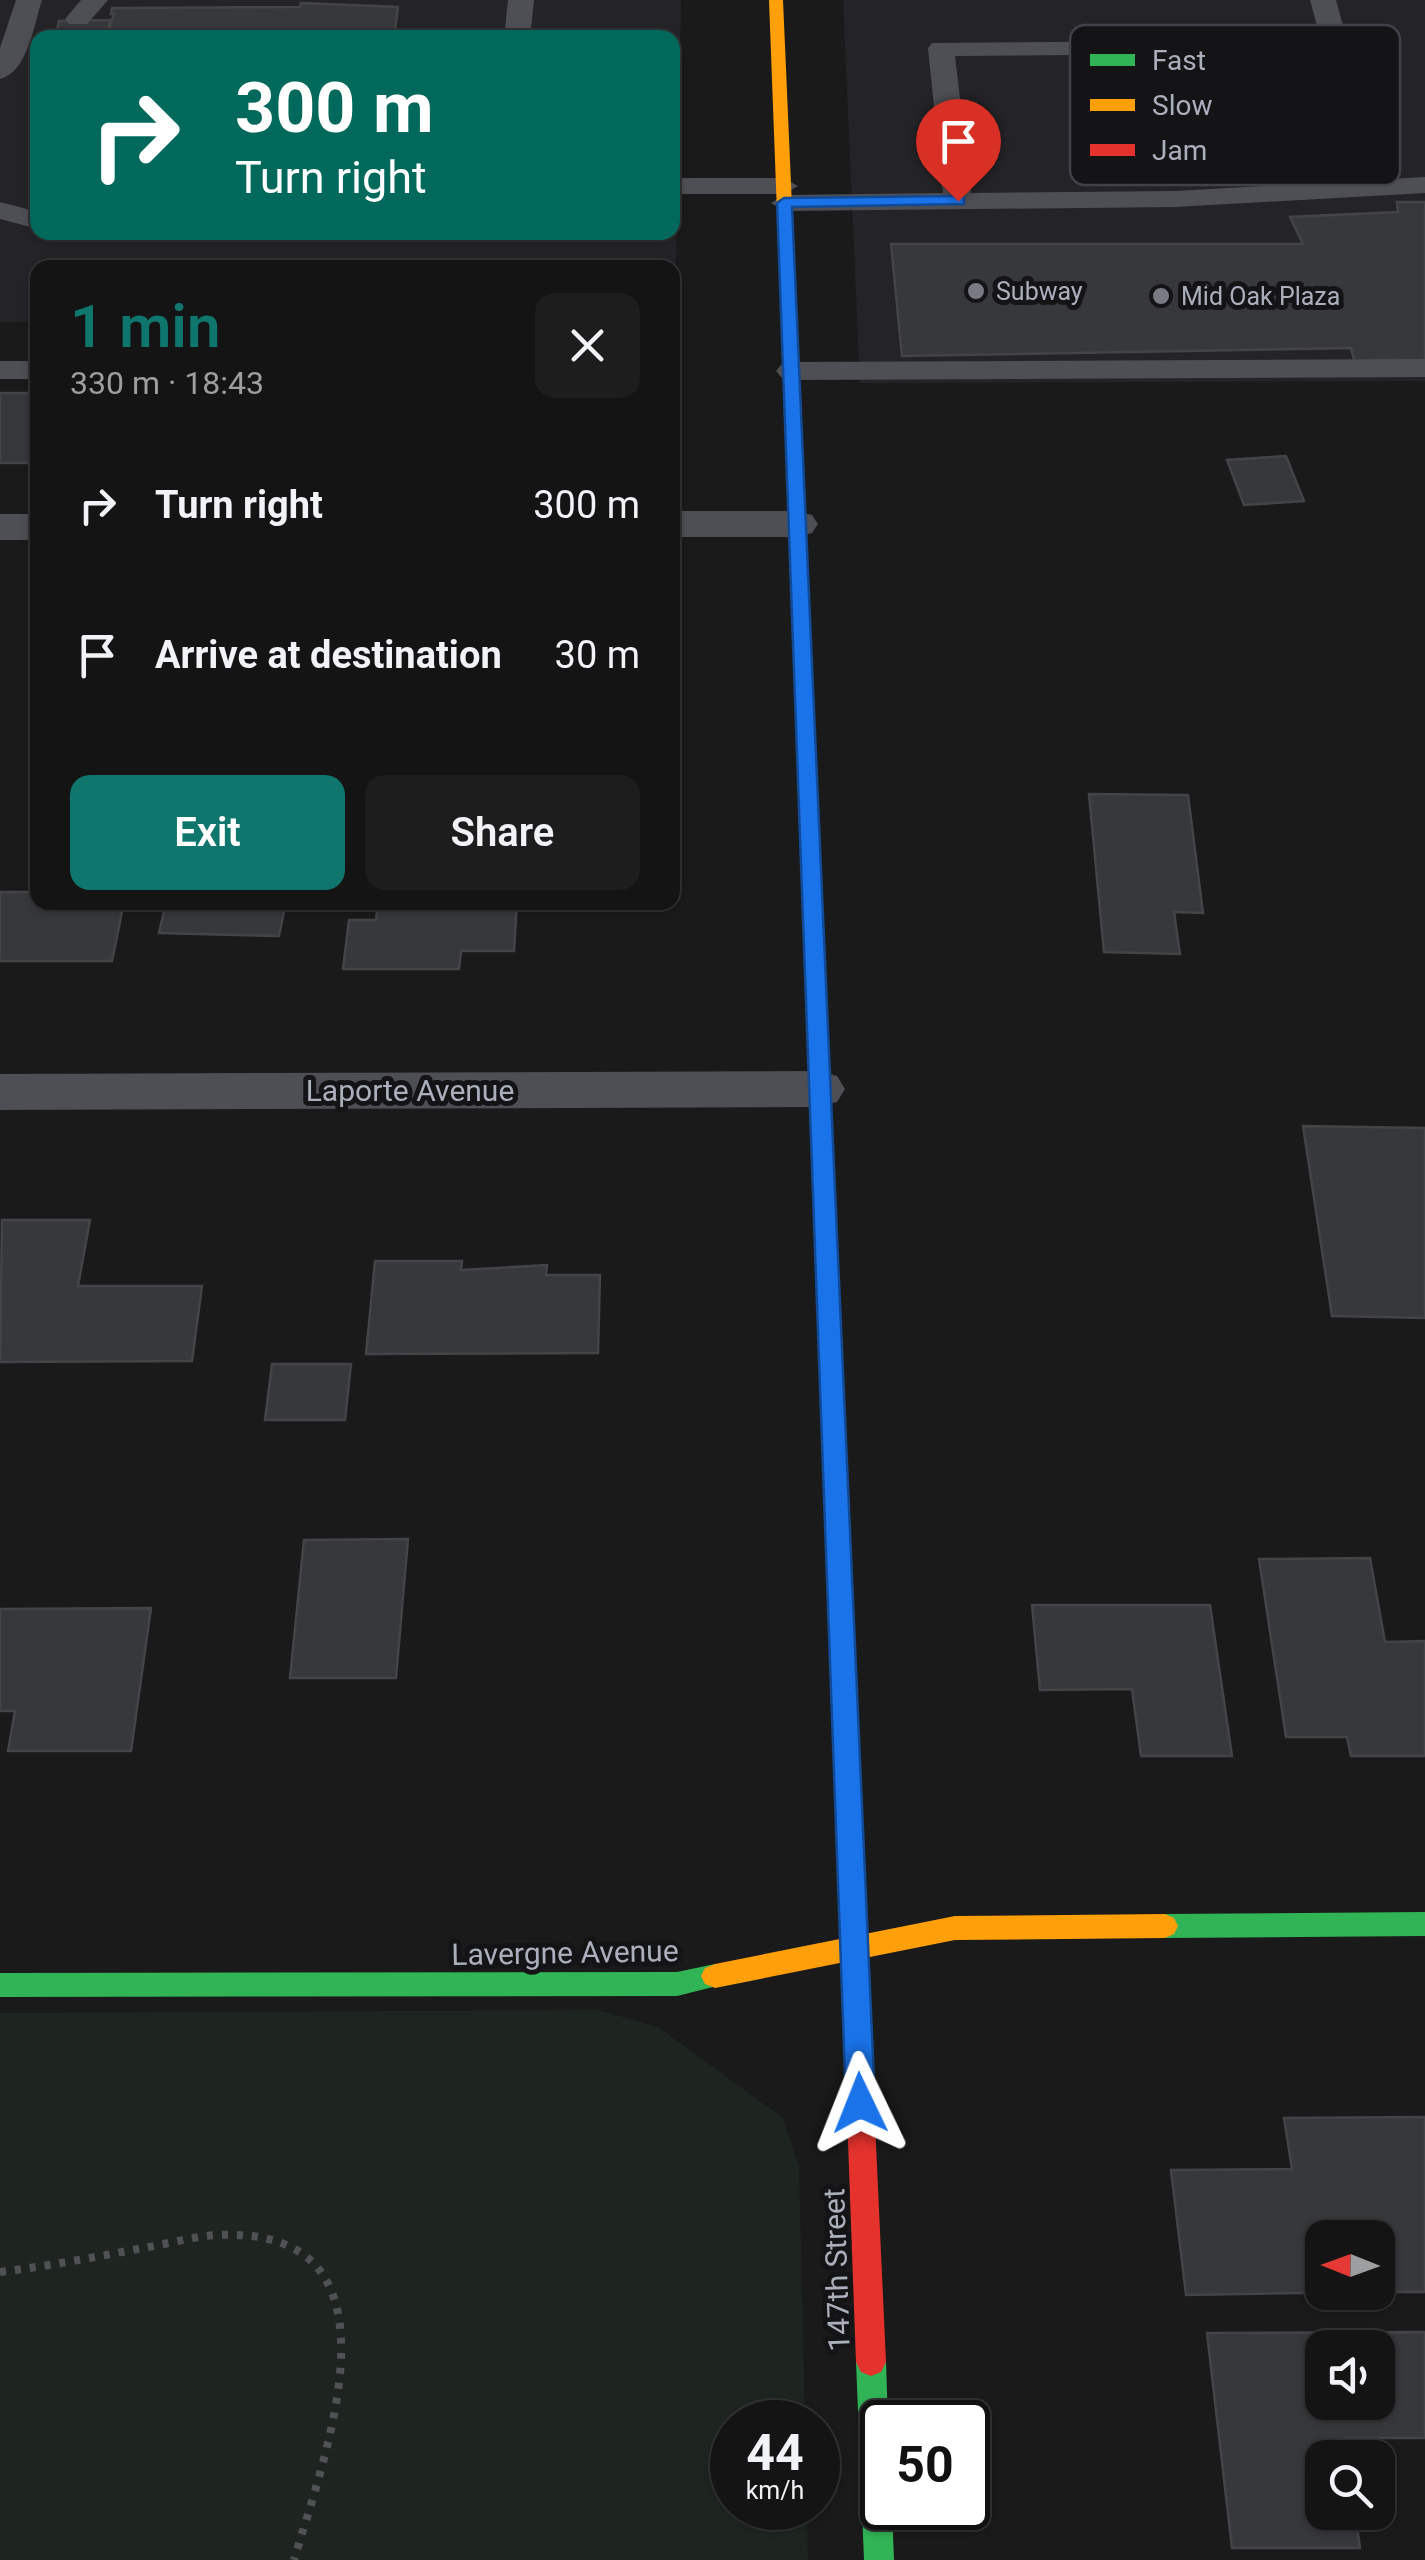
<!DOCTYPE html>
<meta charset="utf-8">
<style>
body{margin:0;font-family:Roboto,sans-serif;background:#1d1d1d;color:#f1f3f6;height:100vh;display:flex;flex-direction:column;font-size:38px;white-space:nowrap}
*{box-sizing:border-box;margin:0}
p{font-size:32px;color:#9d9ea0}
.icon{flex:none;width:55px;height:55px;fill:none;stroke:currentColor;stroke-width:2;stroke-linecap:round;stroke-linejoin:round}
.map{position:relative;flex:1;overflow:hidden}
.drawer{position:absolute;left:30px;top:260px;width:650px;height:650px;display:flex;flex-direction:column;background:#141414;border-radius:20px;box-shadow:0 2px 8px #0004,0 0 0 2px #333334}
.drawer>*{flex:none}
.guide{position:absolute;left:30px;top:30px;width:650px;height:210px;border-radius:20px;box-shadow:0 2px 8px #0004,0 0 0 2px #333334;background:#00695c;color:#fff;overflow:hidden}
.needle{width:65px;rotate:271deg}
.fabs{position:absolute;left:1305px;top:2220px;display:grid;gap:20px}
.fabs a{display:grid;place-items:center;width:90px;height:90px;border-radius:20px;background:#141414;box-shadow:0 2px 8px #0004,0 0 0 2px #333334;font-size:50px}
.speed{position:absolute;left:710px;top:2400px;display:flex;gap:20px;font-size:50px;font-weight:700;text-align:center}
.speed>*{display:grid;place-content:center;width:130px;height:130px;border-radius:50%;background:#141414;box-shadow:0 2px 8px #0004,0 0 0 2px #333334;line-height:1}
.speed small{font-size:25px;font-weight:400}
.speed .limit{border:5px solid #111;border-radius:15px;background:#fff;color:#111}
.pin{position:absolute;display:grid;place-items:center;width:85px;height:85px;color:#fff;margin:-102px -42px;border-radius:50% 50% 50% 0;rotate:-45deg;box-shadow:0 0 10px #0007}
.pin .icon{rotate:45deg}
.me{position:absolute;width:110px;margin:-55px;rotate:358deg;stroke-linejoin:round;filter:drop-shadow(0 0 8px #0008)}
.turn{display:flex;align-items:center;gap:35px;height:210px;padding:0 40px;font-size:45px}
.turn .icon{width:130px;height:130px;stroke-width:2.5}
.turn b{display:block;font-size:70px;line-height:85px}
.round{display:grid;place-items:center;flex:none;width:105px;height:105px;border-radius:20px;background:#1d1d1d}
.head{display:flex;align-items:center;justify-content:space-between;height:170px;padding:0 40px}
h1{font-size:60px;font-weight:600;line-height:75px;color:#0f766e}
.button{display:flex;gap:20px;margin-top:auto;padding:20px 40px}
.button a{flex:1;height:115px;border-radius:20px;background:#0f766e;color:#fff;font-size:40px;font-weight:600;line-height:115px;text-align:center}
.button a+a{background:#1d1d1d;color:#f1f3f6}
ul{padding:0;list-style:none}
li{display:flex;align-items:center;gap:30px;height:150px;padding:0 40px}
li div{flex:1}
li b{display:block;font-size:38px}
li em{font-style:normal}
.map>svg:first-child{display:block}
.built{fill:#242428;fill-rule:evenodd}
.green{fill:#1e2520}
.building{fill:#37383b;stroke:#434447;stroke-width:2.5;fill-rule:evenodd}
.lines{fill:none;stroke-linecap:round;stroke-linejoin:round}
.path{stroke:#505155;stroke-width:8;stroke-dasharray:6 9;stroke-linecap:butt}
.lane{fill:#4e4f54;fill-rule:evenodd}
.street{fill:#4e4f54;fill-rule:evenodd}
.fast{fill:#30b455;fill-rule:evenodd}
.slow{fill:#ff9f0a;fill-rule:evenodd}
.jam{fill:#e5322d;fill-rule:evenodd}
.route{fill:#1a73e8;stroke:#114b97;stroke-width:2.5}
.poi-dot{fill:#787b84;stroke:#141417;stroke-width:4}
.labels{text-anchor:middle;stroke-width:10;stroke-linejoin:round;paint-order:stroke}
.far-poi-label{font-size:25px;fill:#abafbc;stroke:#141417;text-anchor:start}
.street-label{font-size:30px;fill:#abafbc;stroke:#141417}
.key{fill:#141417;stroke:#414249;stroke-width:2.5}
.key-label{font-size:28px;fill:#abafbc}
</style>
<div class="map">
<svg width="1425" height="2560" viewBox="0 0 1425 2560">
<rect width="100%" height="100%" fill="#1a1a1b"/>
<!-- built -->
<path class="built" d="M0,0H681L675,323L672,268H38L37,322H0ZM38,38H672V232H38Z
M843,0H1425V381L860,383Z"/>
<!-- green -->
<path class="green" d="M599,2010L658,2027L783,2118L799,2167L805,2422H732V2508H807L808,2560H0V2013Z"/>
<!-- building -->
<path class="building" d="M301,3L398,7L394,38H106L114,14H111L112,8L300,7Z
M110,20L106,38H55L59,21Z
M1397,202H1425V363L1355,364L1351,348L902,356L891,244H1303L1290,217L1398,212Z
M0,393H38V463H0Z
M1286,456L1304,501L1244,505L1227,460Z
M1089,794L1188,795L1203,913L1174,912L1180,954L1104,952Z
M0,892H38V902H124L112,961H0Z
M166,902H286L279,936L159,933Z
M378,902H517L514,951H461L459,969H343L349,920H376Z
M1303,1126L1425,1128V1318L1332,1316Z
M2,1220H90L78,1286H202L192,1361L0,1362Z
M375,1261H462L461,1270L547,1265L546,1275H600L598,1353L366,1354Z
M272,1364H351L345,1420H265Z
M408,1539L396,1678H290L304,1540Z
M1370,1558L1385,1642L1425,1641V1756H1351L1347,1737H1286L1259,1559Z
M1032,1605H1210L1232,1756H1141L1132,1689L1040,1690Z
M151,1608L131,1751H8L15,1711H0V1609Z
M1425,2117V2292H1378V2238H1322V2292H1358L1186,2295L1171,2170L1292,2169L1284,2118Z
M1425,2332V2438H1345L1348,2458H1322V2512H1355L1360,2548H1232L1207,2333ZM1322,2348H1378V2402H1322Z"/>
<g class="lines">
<!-- path -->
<path class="path" d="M0,2272C48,2266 96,2257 143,2248C168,2244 193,2236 218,2235C414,2226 325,2454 294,2560"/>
<!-- lane -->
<path class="lane" d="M16,0H42C34,24 28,72 0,79V48Z
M81,0H108L87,24H69L65,19Z
M508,0H534L530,38H504Z
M1310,0H1336L1349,48L1345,53L955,56L971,193L1175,191L1425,177V193L1175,207L785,211L771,203L785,195L943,193L928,48L932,43L1321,40Z
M672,178H784L798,186L784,194H672Z
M0,202L38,212V229L0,219Z
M1425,359V377L791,380L781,377L776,371L781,365L791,362Z
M0,361H38V379H0Z"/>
<!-- street -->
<path class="street" d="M672,511H797L812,515L818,524L812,533L797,537H672Z
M0,514H38V540H0Z
M819,1071L837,1076L845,1089L837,1102L819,1107L0,1110V1074Z"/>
<!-- fast -->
<path class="fast" d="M803,659L812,665L867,1948L864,1956L854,1960L844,1956L841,1948L794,665Z
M1425,1912V1936L1165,1938L1156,1934L1152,1926L1156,1918L1165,1914Z
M715,1964L725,1968L729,1976L725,1984L677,1996L0,1997V1973L677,1972Z
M871,2348L881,2352L886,2362L888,2422H882V2508H892L894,2560H864L856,2362L861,2352Z"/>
<!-- slow -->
<path class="slow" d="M769,0H783L812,665L803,671L794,665Z
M1165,1914L1174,1918L1178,1926L1174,1934L1165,1938L955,1940L715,1988L705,1984L701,1976L705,1968L715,1964L955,1916Z"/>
<!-- jam -->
<path class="jam" d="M854,1936L864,1940L867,1948L886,2362L881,2372L871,2376L861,2372L856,2362L841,1948L844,1940Z"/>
</g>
<!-- route -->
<path class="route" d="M958,196L964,197V204L792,207L875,2103L870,2112L860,2116L851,2112L846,2103L777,203L784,198Z"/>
<!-- markers -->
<g class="poi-dot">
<circle cx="976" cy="291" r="10"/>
<circle cx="1161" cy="296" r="10"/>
</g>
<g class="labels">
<!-- far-poi labels -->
<g class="far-poi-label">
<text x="996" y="300">Subway</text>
<text x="1181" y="305">Mid Oak Plaza</text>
</g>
<!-- street labels -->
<g class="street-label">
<text x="410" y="1101">Laporte Avenue</text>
<text transform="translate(565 1953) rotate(-1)" y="10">Lavergne Avenue</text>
<text transform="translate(837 2270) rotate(-92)" y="10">147th Street</text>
</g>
</g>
<!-- legend -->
<rect x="1070" y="25" width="330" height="160" rx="15" class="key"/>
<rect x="1090" y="54" width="45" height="12" fill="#30b455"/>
<rect x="1090" y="99" width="45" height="12" fill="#ff9f0a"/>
<rect x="1090" y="144" width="45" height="12" fill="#e5322d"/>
<g class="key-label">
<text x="1152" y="70">Fast</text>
<text x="1152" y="115">Slow</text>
<text x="1152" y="160">Jam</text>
</g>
</svg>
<div class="fabs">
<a><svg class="needle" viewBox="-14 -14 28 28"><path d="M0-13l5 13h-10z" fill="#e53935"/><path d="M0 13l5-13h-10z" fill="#9d9ea0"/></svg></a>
<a><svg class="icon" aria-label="sound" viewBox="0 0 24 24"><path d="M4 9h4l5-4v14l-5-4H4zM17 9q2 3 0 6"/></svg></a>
<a><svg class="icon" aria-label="search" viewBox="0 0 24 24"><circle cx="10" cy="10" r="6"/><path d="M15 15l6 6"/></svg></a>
</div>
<div class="speed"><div>44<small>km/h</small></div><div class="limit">50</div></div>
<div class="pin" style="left:958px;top:201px;background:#d93025"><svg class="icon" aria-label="arrive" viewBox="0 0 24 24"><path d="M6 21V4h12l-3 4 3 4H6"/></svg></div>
<svg class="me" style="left:860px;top:2103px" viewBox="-20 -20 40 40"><path d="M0-17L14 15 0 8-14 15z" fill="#1a73e8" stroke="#fff" stroke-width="4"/></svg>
<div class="guide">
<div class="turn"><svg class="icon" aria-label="right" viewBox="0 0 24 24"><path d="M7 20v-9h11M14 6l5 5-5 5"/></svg><div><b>300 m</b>Turn right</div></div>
</div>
<section class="drawer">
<div class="head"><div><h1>1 min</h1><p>330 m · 18:43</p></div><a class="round"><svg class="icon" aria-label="close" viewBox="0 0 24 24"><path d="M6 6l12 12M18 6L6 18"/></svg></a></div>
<ul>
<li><svg class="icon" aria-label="right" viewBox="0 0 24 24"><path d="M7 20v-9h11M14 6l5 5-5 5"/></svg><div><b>Turn right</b></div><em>300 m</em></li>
<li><svg class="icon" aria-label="arrive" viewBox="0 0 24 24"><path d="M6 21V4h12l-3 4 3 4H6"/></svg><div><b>Arrive at destination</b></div><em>30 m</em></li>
</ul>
<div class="button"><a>Exit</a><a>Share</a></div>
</section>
</div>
